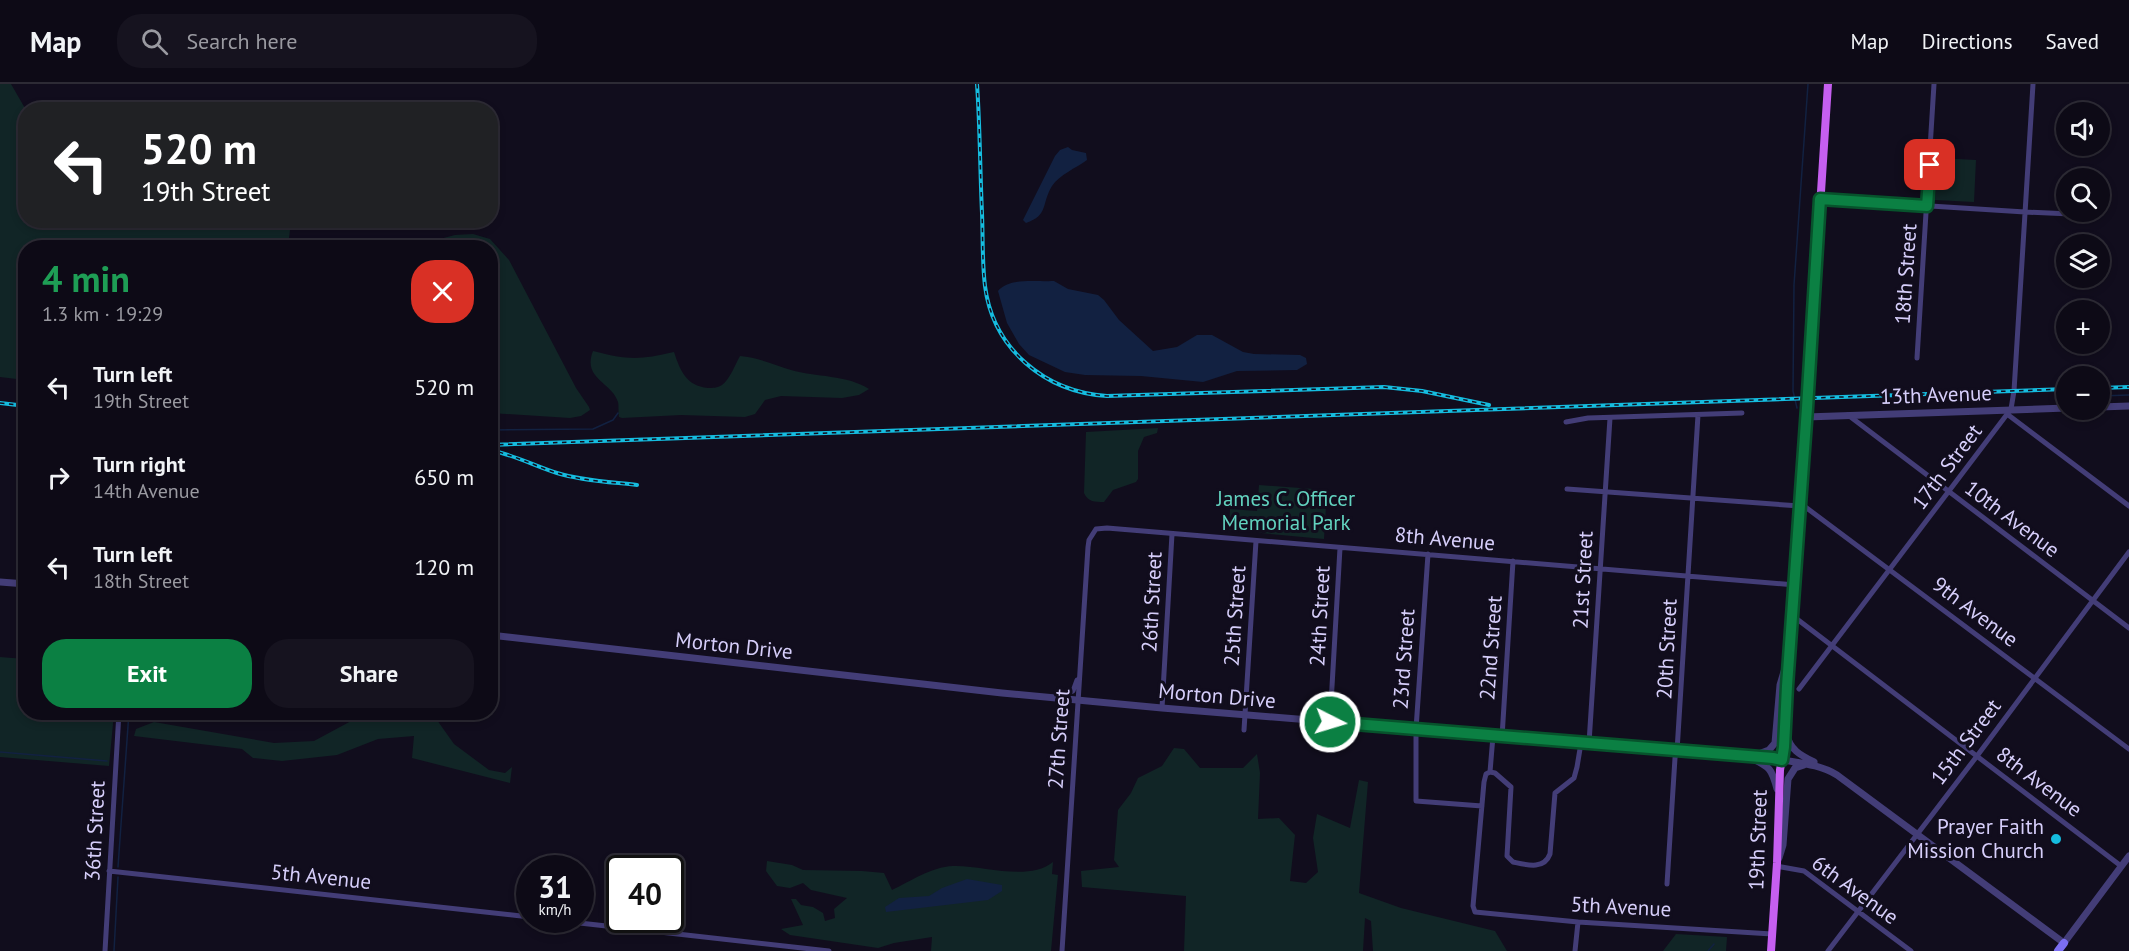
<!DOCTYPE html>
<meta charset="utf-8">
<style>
body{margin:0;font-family:"PT Sans",sans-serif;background:#16131f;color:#f1f3f6;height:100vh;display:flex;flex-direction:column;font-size:22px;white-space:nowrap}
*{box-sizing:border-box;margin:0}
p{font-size:20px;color:#9a9aa1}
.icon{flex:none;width:33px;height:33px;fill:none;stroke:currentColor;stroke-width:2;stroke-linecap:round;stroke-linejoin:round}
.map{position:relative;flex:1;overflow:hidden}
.panel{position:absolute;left:18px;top:156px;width:480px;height:480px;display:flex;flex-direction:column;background:#0d0a16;border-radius:24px;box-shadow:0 3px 9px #0003,0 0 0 2px #2d2b35}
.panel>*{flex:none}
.hud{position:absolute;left:18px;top:18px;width:480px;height:126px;border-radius:24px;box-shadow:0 3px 9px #0003,0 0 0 2px #2d2b35;background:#202124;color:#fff;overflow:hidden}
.controls{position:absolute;left:2056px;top:18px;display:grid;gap:12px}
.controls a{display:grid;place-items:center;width:54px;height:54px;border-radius:50%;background:#0d0a16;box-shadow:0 3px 9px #0003,0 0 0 2px #2d2b35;font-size:30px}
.speed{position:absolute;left:516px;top:771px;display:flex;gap:12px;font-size:30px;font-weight:700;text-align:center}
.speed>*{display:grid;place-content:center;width:78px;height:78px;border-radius:50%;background:#0d0a16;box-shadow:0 3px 9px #0003,0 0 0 2px #2d2b35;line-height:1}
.speed small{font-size:15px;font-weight:400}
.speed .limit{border:3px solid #111;border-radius:9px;background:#fff;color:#111}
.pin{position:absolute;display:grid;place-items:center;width:51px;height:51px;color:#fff;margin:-26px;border-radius:12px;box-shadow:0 3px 9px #0006}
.me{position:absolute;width:66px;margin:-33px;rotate:95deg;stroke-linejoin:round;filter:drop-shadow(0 0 4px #0008)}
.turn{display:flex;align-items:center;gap:21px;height:126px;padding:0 24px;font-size:27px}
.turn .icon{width:78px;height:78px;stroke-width:2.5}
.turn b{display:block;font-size:42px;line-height:51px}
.round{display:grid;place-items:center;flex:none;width:63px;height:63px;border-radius:24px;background:#16131f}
.summary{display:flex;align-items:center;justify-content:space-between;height:102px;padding:0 24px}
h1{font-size:36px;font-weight:700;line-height:45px;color:#1e9e55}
.cta{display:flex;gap:12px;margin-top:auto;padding:12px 24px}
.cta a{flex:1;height:69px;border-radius:24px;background:#0b8043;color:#fff;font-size:24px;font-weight:700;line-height:69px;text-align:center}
.cta a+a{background:#16131f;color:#f1f3f6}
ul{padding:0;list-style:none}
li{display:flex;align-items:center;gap:18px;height:90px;padding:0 24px}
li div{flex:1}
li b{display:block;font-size:22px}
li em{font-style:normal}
header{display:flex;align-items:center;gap:36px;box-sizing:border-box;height:84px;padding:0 30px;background:#0d0a16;border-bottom:2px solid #2d2b35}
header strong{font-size:28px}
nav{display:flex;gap:33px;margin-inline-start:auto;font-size:21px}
.search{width:420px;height:54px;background:#16131f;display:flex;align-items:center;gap:15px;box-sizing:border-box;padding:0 21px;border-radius:24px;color:#9a9aa1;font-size:22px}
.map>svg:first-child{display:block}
.green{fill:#112526}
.water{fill:#122141}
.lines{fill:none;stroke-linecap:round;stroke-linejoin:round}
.stream{stroke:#122141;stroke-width:1.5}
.minor{stroke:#433d77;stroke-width:5}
.tertiary{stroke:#433d77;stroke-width:7}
.secondary{stroke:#7b6ef1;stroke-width:8}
.primary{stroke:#c55ff0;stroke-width:8}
.rail-casing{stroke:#15bcdf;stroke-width:4}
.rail{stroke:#110d1d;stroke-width:1.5;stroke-dasharray:4.5;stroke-linecap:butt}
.route-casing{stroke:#07532c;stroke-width:15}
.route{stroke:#0b8043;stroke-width:10}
.poi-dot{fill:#15bcdf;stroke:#110d1d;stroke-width:2}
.labels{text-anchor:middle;stroke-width:6;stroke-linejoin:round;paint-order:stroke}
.street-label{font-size:21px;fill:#d6cefa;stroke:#110d1d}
.park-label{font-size:21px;fill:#62d2bf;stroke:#110d1d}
.poi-label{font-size:21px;fill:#d6cefa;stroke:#110d1d;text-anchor:end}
</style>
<header>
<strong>Map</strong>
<div class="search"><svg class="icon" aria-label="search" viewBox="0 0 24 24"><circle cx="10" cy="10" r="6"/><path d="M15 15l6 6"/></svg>Search here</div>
<nav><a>Map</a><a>Directions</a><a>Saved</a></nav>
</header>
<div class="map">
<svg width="2129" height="867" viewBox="0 0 2129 867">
<rect width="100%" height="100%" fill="#110d1d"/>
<!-- green -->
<path class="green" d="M0,0H11L26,26V136L291,137L288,163L26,164L25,296L0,293Z
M1938,74L1976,76L1974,118L1935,116Z
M473,150L490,155L509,176L576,304L589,323L590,326L581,332L570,334L491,329L490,164L307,163L309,160L325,156L378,159L411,156H436L455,151Z
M593,267C627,276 640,276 674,268C680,286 686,302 708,304C713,304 717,304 722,301C730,295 735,281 740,272C757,273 774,281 791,286C815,293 848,291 869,305L859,311L842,314L781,312L765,316L755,330L745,333L681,331L622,334L619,333C618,328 619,322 618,318C612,298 582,295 593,267Z
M1158,344L1157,349L1144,353L1138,367V395L1136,398L1113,406L1104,418C1095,418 1088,418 1084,409L1086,348Z
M1259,401L1327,406L1324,455L1229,446L1230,425L1257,427Z
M0,573L25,575L26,628L114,629L109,682L0,673Z
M366,629H432L454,660L489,686L505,689L512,683L510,699L412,674L414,652L378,655L337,671L282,677L253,674L242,665L134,652L136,645L154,638L274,659L314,657Z
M1174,664L1184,665L1200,684H1243L1257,670L1260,689L1258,735L1279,734L1295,751L1290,797L1306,799L1318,788L1313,754L1317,730L1350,744L1359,696L1368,698L1359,809L1401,824L1495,847L1507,867H1373L1371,837L1365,834L1363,867H1184L1186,812L1082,803L1081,787L1119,783L1114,776L1118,726L1131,709L1138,694L1162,682Z
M767,777L792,781L803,786L862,787L884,789L892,806C911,797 931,783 953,782C983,781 1028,798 1053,778L1052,790L1058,791L1051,867H931L932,853L894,859L878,864L790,851L781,845L803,841L791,815H796L801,821L813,823L823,829L825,837L835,834L834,825L847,814L811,806L803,799L790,804L777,802L766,787Z
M1676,850L1727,853L1726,867H1663Z"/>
<!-- water -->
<path class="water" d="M1068,63L1072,66L1086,69L1087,76C1076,84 1059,91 1052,102C1041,120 1049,131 1026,139L1023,136L1055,72L1060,66Z
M1054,197L1068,205L1098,211L1104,216L1119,236L1153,267L1177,263L1197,251H1212L1243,268L1254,270L1300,271L1306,274L1307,280L1297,286L1237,287L1203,298L1141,292L1085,291L1065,288L1029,271L1019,260L1007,239L998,207C1009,193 1037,198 1054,197Z
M967,795L1002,801V807L988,816L886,828L885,823L899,814L929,812L942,804Z"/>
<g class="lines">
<!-- stream -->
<path class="stream" d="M2056,312H2067
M2100,312L2129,311
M1797,324L1793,307L1794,201L1808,0
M490,346L593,345L613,336L618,329
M0,668L107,677
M118,783L129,628
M114,867L118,793
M1708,867L1714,860"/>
<!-- minor -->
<path class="minor" d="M1820,115L2025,128L2093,131
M1917,274L1934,0
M2007,330L2129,422
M1848,331L2129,544
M1566,338L1588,334L1742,329
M1567,405L1800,422
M1800,419L2129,665
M1428,470L1416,645V717L1482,722
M1793,532L2121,782
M1799,605L2011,325L2014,307L2033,0
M1059,613L1073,607L1077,596
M1162,624L1172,450
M1330,637L1340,464
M1244,646L1256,457
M1493,652L1490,688L1486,690L1484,698L1473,822L1475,828L1578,838L1772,850
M1502,653L1513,477
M1589,659L1610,334
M1490,688L1495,689L1511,703L1507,772L1513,778C1527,781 1544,786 1550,770L1555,709L1574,694L1577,683L1581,659
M1776,782L1804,787L1911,867
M109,787L530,833
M1667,800L1675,674L1677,667L1698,331
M553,836L829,867
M105,867L119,628
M1062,867L1088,463L1089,456L1096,445L1107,444L1795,501
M1575,867L1578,838
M1828,867L1977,672L2129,468"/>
<!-- tertiary -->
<path class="tertiary" d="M2100,323L2129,322
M1806,333L2067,324
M0,498L26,500
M490,551L1002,609L1162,624L1773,674C1795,679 1817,679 1837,691L2064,859L2129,772
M1786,649C1790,666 1800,671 1814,678
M1756,671L1769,666L1775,659L1780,601L1786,581
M1751,674C1770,683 1772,685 1777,705
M1779,774L1783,761L1788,695L1795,684L1804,681"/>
<!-- secondary -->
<path class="secondary" d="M2058,867L2064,859"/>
<!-- primary -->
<path class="primary" d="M1771,867L1777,779L1780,686L1784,663L1787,602L1807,324L1828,0"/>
<defs>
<path id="rail" d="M977,0C980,43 980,86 982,129C983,153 982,178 985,202C993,265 1045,308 1107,312L1384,303L1422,307L1489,321
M2100,304L2129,303
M0,319L26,322
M490,361L2067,305
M490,366C514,371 535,382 557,389C583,397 611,398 637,401"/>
</defs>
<!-- rail casing -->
<use href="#rail" class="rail-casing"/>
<!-- rail -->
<use href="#rail" class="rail"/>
</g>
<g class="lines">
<defs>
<path id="route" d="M1330,638L1773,674L1782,676L1784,663L1787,602L1807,324L1820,115L1927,122L1930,81"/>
</defs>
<!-- route casing -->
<use href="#route" class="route-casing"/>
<!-- route -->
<use href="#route" class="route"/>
</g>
<!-- markers -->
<circle class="poi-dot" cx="2056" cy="755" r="6"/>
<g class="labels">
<!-- street labels -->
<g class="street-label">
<text transform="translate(1906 190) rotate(-86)" y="7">18th Street</text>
<text transform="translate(1936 311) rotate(-2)" y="7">13th Avenue</text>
<text transform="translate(1947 383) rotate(-53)" y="7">17th Street</text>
<text transform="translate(2012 435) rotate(37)" y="7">10th Avenue</text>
<text transform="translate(1445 455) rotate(5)" y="7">8th Avenue</text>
<text transform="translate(1583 496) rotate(-87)" y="7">21st Street</text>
<text transform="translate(1152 518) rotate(-87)" y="7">26th Street</text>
<text transform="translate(1975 528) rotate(37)" y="7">9th Avenue</text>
<text transform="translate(1235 532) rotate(-86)" y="7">25th Street</text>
<text transform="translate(1320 532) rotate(-87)" y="7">24th Street</text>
<text transform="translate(734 562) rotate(6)" y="7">Morton Drive</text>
<text transform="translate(1491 564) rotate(-86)" y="7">22nd Street</text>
<text transform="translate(1667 565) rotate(-87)" y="7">20th Street</text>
<text transform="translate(1404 575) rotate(-86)" y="7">23rd Street</text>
<text transform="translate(1217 612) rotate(5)" y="7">Morton Drive</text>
<text transform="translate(1059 655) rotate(-86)" y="7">27th Street</text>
<text transform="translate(1966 658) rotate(-53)" y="7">15th Street</text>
<text transform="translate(2039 698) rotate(37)" y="7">8th Avenue</text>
<text transform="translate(95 747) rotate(-87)" y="7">36th Street</text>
<text transform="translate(1758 756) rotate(-88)" y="7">19th Street</text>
<text transform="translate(321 793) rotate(6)" y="7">5th Avenue</text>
<text transform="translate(1855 806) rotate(36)" y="7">6th Avenue</text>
<text transform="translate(1621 823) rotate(3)" y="7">5th Avenue</text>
</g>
<!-- park labels -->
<g class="park-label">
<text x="1286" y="422">James C. Officer<tspan x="1286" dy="24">Memorial Park</tspan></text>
</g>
<!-- poi labels -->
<g class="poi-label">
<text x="2044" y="750">Prayer Faith<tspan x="2044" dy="24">Mission Church</tspan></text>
</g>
</g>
</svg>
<div class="controls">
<a><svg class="icon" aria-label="sound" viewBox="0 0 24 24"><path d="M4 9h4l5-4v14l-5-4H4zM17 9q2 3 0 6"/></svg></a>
<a><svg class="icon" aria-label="search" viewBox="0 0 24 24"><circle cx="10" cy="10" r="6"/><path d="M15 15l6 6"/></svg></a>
<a><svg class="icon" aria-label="layers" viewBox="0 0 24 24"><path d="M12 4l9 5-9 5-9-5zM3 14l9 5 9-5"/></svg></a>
<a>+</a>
<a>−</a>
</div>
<div class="speed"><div>31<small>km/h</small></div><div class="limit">40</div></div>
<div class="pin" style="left:1930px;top:81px;background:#d93025"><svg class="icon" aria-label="arrive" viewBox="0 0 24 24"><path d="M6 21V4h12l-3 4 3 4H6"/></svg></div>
<svg class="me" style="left:1330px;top:638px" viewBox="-20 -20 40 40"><circle r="17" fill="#0b8043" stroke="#fff" stroke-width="3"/><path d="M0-11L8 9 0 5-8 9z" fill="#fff"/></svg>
<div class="hud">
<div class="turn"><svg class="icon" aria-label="left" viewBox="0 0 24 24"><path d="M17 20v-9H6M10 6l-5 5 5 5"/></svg><div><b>520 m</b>19th Street</div></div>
</div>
<section class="panel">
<div class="summary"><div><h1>4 min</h1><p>1.3 km · 19:29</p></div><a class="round" style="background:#d93025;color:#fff"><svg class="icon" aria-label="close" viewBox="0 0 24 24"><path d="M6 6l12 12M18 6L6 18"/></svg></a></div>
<ul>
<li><svg class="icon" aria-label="left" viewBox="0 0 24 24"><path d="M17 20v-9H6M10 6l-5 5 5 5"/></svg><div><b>Turn left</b><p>19th Street</p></div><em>520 m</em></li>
<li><svg class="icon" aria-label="right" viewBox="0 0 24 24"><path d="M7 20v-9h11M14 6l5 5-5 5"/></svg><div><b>Turn right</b><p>14th Avenue</p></div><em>650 m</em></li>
<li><svg class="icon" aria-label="left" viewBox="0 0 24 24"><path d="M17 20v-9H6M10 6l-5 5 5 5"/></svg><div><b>Turn left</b><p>18th Street</p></div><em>120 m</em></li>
</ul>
<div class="cta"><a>Exit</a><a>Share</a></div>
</section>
</div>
